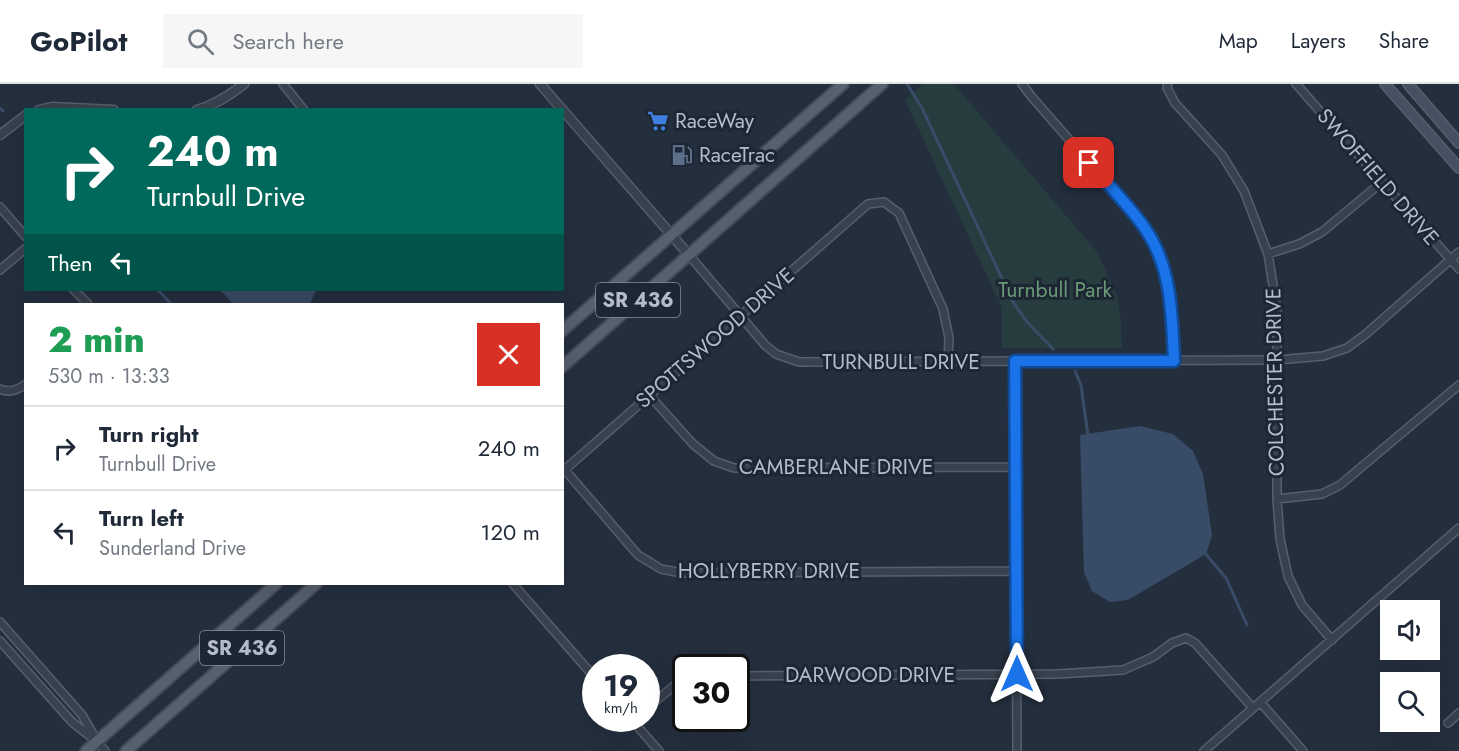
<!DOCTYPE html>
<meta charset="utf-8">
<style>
body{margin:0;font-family:Jost,sans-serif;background:#f6f6f7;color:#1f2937;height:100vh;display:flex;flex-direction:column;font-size:22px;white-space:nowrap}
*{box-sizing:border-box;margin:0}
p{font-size:20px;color:#747a83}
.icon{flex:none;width:33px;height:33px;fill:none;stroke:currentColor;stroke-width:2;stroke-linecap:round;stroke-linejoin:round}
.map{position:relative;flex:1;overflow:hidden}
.sheet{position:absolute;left:24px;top:219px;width:540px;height:282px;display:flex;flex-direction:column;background:#fff;border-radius:0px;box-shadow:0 6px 24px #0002}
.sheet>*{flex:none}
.banner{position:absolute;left:24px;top:24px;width:540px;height:183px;border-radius:0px;box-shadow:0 6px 24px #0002;background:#00695c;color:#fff;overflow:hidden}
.tools{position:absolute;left:1380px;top:516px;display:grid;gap:12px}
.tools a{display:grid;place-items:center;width:60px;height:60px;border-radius:0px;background:#fff;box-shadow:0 6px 24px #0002;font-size:30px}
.speed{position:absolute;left:582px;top:570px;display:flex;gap:12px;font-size:30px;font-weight:700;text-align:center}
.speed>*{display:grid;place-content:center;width:78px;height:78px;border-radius:50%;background:#fff;box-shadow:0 6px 24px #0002;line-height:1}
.speed small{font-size:15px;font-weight:400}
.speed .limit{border:3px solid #111;border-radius:9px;background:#fff;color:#111}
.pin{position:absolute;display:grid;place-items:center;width:51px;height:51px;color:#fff;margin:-26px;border-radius:12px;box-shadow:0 3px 9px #0006}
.me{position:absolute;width:66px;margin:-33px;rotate:0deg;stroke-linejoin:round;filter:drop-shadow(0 0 4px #0008)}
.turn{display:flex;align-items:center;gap:21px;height:126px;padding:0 24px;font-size:27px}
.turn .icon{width:78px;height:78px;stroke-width:2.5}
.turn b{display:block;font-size:42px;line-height:51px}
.then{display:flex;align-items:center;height:57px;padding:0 24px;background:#0003;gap:12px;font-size:22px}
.round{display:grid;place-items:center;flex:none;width:63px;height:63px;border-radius:0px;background:#f6f6f7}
.summary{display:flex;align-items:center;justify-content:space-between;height:102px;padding:0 24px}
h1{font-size:36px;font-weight:800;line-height:45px;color:#1e9e55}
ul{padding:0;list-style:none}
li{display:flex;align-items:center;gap:18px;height:84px;padding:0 24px;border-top:2px solid #e0e1e3}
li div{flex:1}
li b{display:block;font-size:22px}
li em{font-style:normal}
header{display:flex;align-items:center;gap:36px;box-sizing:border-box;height:84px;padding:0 30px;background:#fff;border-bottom:2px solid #e0e1e3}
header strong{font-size:28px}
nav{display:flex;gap:33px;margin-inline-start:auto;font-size:21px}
.search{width:420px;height:54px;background:#f6f6f7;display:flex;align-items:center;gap:15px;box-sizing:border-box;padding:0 21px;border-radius:0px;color:#747a83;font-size:22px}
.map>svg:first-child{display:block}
.green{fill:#263c3f}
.water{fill:#394c67}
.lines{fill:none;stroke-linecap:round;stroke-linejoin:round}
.stream{stroke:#394c67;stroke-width:3}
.minor-casing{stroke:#565f6c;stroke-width:10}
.tertiary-casing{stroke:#565f6c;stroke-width:11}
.secondary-casing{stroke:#565f6c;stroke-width:12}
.primary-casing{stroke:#414a57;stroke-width:14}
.minor{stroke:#38414e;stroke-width:7}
.tertiary{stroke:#38414e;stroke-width:8}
.secondary{stroke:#465061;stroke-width:9}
.primary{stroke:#56606e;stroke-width:10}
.route-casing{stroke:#114b97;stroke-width:15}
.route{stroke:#1a73e8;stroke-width:10}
.labels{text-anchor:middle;stroke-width:6;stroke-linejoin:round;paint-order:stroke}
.shield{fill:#1d2633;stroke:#878f9c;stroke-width:1.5}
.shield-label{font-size:20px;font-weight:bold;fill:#b4bcc9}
.poi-label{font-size:21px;fill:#b4bcc9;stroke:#1d2633;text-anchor:start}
.street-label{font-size:21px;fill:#b4bcc9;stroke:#1d2633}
.park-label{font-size:21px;fill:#6b9a76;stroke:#1d2633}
</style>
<header>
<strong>GoPilot</strong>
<div class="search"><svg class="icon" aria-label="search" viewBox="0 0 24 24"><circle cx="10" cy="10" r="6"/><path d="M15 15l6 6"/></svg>Search here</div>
<nav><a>Map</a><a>Layers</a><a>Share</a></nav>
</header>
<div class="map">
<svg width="1459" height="667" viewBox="0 0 1459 667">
<rect width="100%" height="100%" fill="#242f3e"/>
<!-- green -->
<path class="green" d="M923,0H954L1097,168L1117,211L1121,238L1122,264H1002V224L905,16Z"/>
<!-- water -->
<path class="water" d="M221,207L316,206L310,220H233Z
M1140,342L1173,350L1193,367L1203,390L1212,451L1206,470L1128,516L1110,518L1092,507L1084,488L1080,351Z"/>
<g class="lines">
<!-- stream -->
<path class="stream" d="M907,0L922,24L1013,218L1027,238L1053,265
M0,24L3,27
M25,52L26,53
M158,206L171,220
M1075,287L1081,301L1088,352
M1204,468L1226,494L1247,541"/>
<defs>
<path id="minor" d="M283,0L304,26
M1022,0L1031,12L1133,129C1170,179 1172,217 1174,277
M1168,0L1167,4L1175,19L1222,71L1244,107L1268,170L1277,226V415L1280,455L1288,492L1302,521L1332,556
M1296,0L1459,185
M0,123L26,153
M1268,170L1299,160L1322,148L1382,98
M689,171L765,261L776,270L799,278L1277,276L1323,272L1347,264L1366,250L1459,168
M0,186L26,164
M74,206L88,220
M1015,277L1017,667
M0,305C9,309 18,306 26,300
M649,311L693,360L714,377L734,384L1016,383
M565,386L638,471L661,485L682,489L1017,487
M562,388L868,120L884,118L899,129L943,225L949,254L948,278
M1277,415L1322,410L1340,401L1459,301
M513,500L596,595
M0,538L82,631L97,657L105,667
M0,557L72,638L95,656
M736,592L1058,590L1123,586L1153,573L1172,559L1186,554L1195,559L1253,624
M1260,618L1303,667
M646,625L680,597L686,596
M630,634L659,667
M1448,639L1459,629
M1204,667L1459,444"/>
<path id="tertiary" d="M540,0L689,171
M39,26L52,23L114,26
M197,26C215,21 230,11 244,0
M0,51L26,31"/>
<path id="secondary" d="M1385,0L1459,84
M1408,0L1459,59"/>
<path id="primary" d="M562,247L843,0
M562,283L882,0
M86,667L276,500
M126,667L316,500"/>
</defs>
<!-- minor casing -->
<use href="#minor" class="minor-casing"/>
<!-- tertiary casing -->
<use href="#tertiary" class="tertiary-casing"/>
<!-- secondary casing -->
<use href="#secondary" class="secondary-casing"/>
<!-- primary casing -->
<use href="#primary" class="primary-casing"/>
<!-- minor -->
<use href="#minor" class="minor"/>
<!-- tertiary -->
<use href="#tertiary" class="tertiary"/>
<!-- secondary -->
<use href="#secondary" class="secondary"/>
<!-- primary -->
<use href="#primary" class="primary"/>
</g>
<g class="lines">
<defs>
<path id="route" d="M1017,590L1015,277H1174C1172,233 1172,184 1146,146C1130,122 1108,101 1089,79"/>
</defs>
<!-- route casing -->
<use href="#route" class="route-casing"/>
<!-- route -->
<use href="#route" class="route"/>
</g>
<!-- icons -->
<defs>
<symbol id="supermarket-bare" viewBox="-9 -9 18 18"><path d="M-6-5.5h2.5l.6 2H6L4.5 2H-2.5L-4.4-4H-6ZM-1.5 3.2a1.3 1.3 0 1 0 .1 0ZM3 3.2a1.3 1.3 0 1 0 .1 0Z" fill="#3f7fe0" stroke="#1d2633" stroke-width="2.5" paint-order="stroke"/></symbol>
<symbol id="fuel-bare" viewBox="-9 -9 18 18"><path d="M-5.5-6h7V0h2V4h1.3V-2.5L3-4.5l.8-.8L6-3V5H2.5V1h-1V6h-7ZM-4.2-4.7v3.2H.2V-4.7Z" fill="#5c6f8a" stroke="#1d2633" stroke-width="2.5" paint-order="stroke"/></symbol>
</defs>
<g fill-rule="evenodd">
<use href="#supermarket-bare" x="643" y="22" width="30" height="30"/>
<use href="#fuel-bare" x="667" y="56" width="30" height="30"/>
</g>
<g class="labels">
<!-- shield labels -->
<g class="shield">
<rect x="596" y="199" width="84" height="34" rx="4.5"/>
<rect x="200" y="547" width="84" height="34" rx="4.5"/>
</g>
<g class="shield-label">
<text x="638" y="223">SR 436</text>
<text x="242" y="571">SR 436</text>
</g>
<!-- poi labels -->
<g class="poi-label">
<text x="675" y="44">RaceWay</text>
<text x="699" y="78">RaceTrac</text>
</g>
<!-- street labels -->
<g class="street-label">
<text transform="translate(1378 93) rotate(49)" y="7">SWOFFIELD DRIVE</text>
<text transform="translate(715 254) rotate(-41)" y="7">SPOTTSWOOD DRIVE</text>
<text x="901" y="285">TURNBULL DRIVE</text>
<text transform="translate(1275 298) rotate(-91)" y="7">COLCHESTER DRIVE</text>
<text x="836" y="390">CAMBERLANE DRIVE</text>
<text x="769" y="494">HOLLYBERRY DRIVE</text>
<text x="870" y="598">DARWOOD DRIVE</text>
</g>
<!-- park labels -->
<g class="park-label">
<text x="1055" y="213">Turnbull Park</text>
</g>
</g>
</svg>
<div class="tools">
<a><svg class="icon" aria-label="sound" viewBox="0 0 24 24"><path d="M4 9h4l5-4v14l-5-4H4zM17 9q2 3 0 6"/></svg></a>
<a><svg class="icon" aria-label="search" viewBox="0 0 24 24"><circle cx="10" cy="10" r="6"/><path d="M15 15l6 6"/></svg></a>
</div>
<div class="speed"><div>19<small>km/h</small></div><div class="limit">30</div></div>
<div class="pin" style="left:1089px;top:79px;background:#d93025"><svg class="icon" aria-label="arrive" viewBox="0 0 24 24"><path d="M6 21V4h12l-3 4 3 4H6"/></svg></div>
<svg class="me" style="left:1017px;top:590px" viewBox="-20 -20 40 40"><path d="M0-17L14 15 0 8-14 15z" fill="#1a73e8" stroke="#fff" stroke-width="4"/></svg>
<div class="banner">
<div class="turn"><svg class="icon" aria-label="right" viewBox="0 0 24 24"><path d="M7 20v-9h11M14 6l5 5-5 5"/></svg><div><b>240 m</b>Turnbull Drive</div></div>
<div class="then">Then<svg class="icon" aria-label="left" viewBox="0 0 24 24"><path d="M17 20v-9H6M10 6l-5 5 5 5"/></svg></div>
</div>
<section class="sheet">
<div class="summary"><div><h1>2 min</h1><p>530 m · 13:33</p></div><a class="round" style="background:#d93025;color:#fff"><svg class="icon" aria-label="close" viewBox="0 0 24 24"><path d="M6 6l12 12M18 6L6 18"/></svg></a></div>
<ul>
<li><svg class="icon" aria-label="right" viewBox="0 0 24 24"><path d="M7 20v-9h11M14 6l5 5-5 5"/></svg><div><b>Turn right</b><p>Turnbull Drive</p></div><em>240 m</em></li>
<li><svg class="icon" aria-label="left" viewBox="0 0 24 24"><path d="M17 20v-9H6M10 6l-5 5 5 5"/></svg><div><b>Turn left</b><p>Sunderland Drive</p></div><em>120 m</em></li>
</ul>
</section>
</div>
